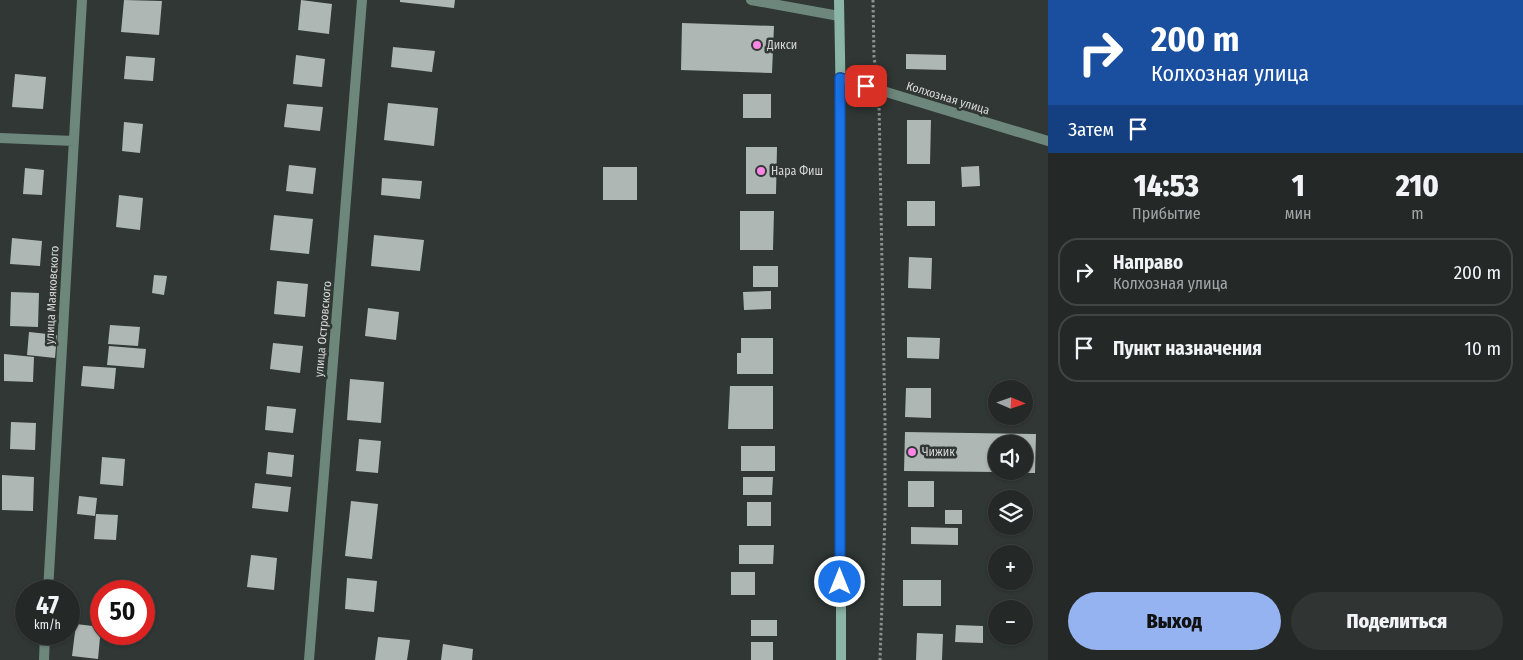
<!DOCTYPE html>
<html lang="ru">
<meta charset="utf-8">
<style>
body{margin:0;font-family:"Fira Sans Condensed",sans-serif;background:#303533;color:#f1f3f6;height:100vh;display:flex;flex-direction:column;font-size:19px;white-space:nowrap}
*{box-sizing:border-box;margin:0}
p{font-size:16px;color:#a3a6a7}
.icon{flex:none;width:28px;height:28px;fill:none;stroke:currentColor;stroke-width:2;stroke-linecap:round;stroke-linejoin:round}
.map{position:relative;flex:1;overflow:hidden}
.drawer{display:flex;flex-direction:column;background:#242927;width:475px}
.drawer>*{flex:none}
.guide{background:#1a4fa0;color:#fff;overflow:hidden}
.needle{width:32px;rotate:92deg}
.buttons{position:absolute;left:988px;top:380px;display:grid;gap:10px}
.buttons a{display:grid;place-items:center;width:45px;height:45px;border-radius:50%;background:#242927;box-shadow:0 1px 4px #0004,0 0 0 1px #414544;font-size:25px}
.speed{position:absolute;left:15px;top:580px;display:flex;gap:10px;font-size:25px;font-weight:700;text-align:center}
.speed>*{display:grid;place-content:center;width:65px;height:65px;border-radius:50%;background:#242927;box-shadow:0 1px 4px #0004,0 0 0 1px #414544;line-height:1}
.speed small{font-size:12px;font-weight:400}
.speed .limit{border:8px solid #d22;background:#fff;color:#111}
.pin{position:absolute;display:grid;place-items:center;width:42px;height:42px;color:#fff;margin:-21px;border-radius:10px;box-shadow:0 2px 8px #0006}
.me{position:absolute;width:55px;margin:-28px;rotate:0deg;stroke-linejoin:round;filter:drop-shadow(0 0 4px #0008)}
.turn{display:flex;align-items:center;gap:18px;height:105px;padding:0 20px;font-size:22px}
.turn .icon{width:65px;height:65px;stroke-width:2.5}
.turn b{display:block;font-size:35px;line-height:42px}
.then{display:flex;align-items:center;height:48px;padding:0 20px;background:#0003;gap:10px;font-size:19px}
.eta{display:flex;justify-content:space-evenly;align-items:center;height:85px;text-align:center}
.eta b{font-size:30px;font-weight:800;line-height:35px}
.cta{display:flex;gap:10px;margin-top:auto;padding:10px 20px}
.cta a{flex:1;height:58px;border-radius:30px;background:#95b2f1;color:#111;font-size:20px;font-weight:800;line-height:58px;text-align:center}
.cta a+a{background:#303533;color:#f1f3f6}
ul{padding:0;list-style:none}
li{display:flex;align-items:center;gap:15px;height:68px;margin:0 10px 8px;padding:0 10px;border:2px solid #414544;border-radius:20px}
li div{flex:1}
li b{display:block;font-size:19px}
li em{font-style:normal}
main{display:flex;flex:1;min-height:0}
.map>svg:first-child{display:block}
.building{fill:#afb7b4}
.lines{fill:none;stroke-linecap:round;stroke-linejoin:round}
.path{stroke:#8b918e;stroke-width:3;stroke-dasharray:2.5 2.5;stroke-linecap:butt}
.street{stroke:#6d877d;stroke-width:10}
.secondary{stroke:#8bb5a6;stroke-width:10}
.route-casing{stroke:#114b97;stroke-width:12}
.route{stroke:#1a73e8;stroke-width:9}
.poi-dot{fill:#fb86e5;stroke:#303734;stroke-width:2}
.labels{text-anchor:middle;stroke-width:5;stroke-linejoin:round;paint-order:stroke}
.poi-label{font-size:12px;fill:#d6dad8;stroke:#303734;text-anchor:start}
.street-label{font-size:12px;fill:#d6dad8;stroke:#303734}
</style>
<main>
<div class="map">
<svg width="1048" height="660" viewBox="0 0 1048 660">
<rect width="100%" height="100%" fill="#303734"/>
<!-- building -->
<path class="building" d="M124,0L162,1L159,35L121,32Z
M301,0L332,4L329,34L298,30Z
M400,0H455L454,8L400,2Z
M682,23L774,26L772,73L681,70Z
M393,47L435,51L432,72L391,67Z
M906,54L946,55V70L906,69Z
M296,55L325,59L322,87L293,84Z
M126,56L155,58L153,81L124,79Z
M15,74L46,77L43,109L12,107Z
M743,94H771V118H743Z
M388,103L438,108L434,146L384,140Z
M287,104L323,107L320,131L284,127Z
M907,120H931L930,164H907Z
M124,122L143,124L140,153L122,151Z
M746,147H777L776,194H746Z
M289,165L316,168L313,194L286,191Z
M979,166L980,186L962,187L961,167Z
M603,167H637V200H603Z
M25,168L44,170L42,195L23,194Z
M382,178L422,181L420,199L381,195Z
M119,195L143,198L140,230L116,227Z
M907,201H935V226H907Z
M740,211H774L773,250H740Z
M274,215L313,219L309,254L270,250Z
M374,235L424,240L420,271L371,266Z
M12,238L42,241L40,266L10,264Z
M909,257L932,258L931,289L908,288Z
M753,266H778V287H753Z
M154,275L167,276L164,295L152,293Z
M277,281L308,284L305,317L274,314Z
M771,291V309L744,310L743,292Z
M11,292L39,293L38,327L10,326Z
M368,308L399,312L396,340L365,336Z
M110,325L140,327L138,346L108,344Z
M29,332L57,335L55,358L27,355Z
M907,337L940,338L939,359L907,358Z
M741,338H773V374H737V353H741Z
M273,343L303,346L300,373L270,369Z
M109,346L146,349L144,368L107,365Z
M4,354L34,357L33,382L4,381Z
M83,366L116,368L114,389L81,386Z
M350,379L384,382L381,423L347,420Z
M730,386H773V429H728Z
M906,388H931V418L905,417Z
M267,406L296,409L293,433L265,430Z
M11,422L36,423L35,450L10,449Z
M905,432L1036,434L1035,473H1024V444H996V472L904,471Z
M359,439L381,441L378,473L356,471Z
M741,446H775V471H741Z
M268,452L294,455L292,477L266,474Z
M102,457L125,459L123,486L100,484Z
M2,475L34,477L33,511L2,510Z
M743,477H773L772,495H743Z
M908,481H934V507H908Z
M255,483L291,487L288,512L252,508Z
M79,496L97,498L95,516L77,514Z
M351,501L378,504L372,559L345,556Z
M747,502H771V526H747Z
M945,510H962V524H945Z
M96,514L118,515L116,540L94,539Z
M911,527L958,528V545L911,544Z
M739,545H774L773,564H739Z
M251,555L277,558L274,590L247,587Z
M731,572H755V595H731Z
M347,578L377,581L374,612L345,609Z
M903,580H941V606H903Z
M751,620H777V636H751Z
M76,624L101,627L98,659L72,656Z
M956,625L983,626V643L955,642Z
M917,633L943,634L942,660H916Z
M378,637L410,640L407,660H375Z
M751,642H773V660H751Z
M443,644L473,649L472,660H441Z"/>
<g class="lines">
<!-- path -->
<path class="path" d="M873,0L874,57L877,77
M879,103L885,422V516L880,660"/>
<!-- street -->
<path class="street" d="M751,0L839,16
M840,78L1048,141
M0,138L74,141
M48,591L82,0
M44,660L45,634
M309,660L362,0"/>
<!-- secondary -->
<path class="secondary" d="M839,0L841,109V660"/>
</g>
<g class="lines">
<defs>
<path id="route" d="M840,582V78L866,86"/>
</defs>
<!-- route casing -->
<use href="#route" class="route-casing"/>
<!-- route -->
<use href="#route" class="route"/>
</g>
<!-- markers -->
<g class="poi-dot">
<circle cx="757" cy="45" r="5"/>
<circle cx="761" cy="171" r="5"/>
<circle cx="912" cy="452" r="5"/>
</g>
<g class="labels">
<!-- poi labels -->
<g class="poi-label">
<text x="767" y="49">Дикси</text>
<text x="771" y="175">Нара Фиш</text>
<text x="922" y="456">Чижик</text>
</g>
<!-- street labels -->
<g class="street-label">
<text transform="translate(948 98) rotate(17)" y="4">Колхозная улица</text>
<text transform="translate(52 295) rotate(-87)" y="4">улица Маяковского</text>
<text transform="translate(323 329) rotate(-85)" y="4">улица Островского</text>
</g>
</g>
</svg>
<div class="buttons">
<a><svg class="needle" viewBox="-14 -14 28 28"><path d="M0-13l5 13h-10z" fill="#e53935"/><path d="M0 13l5-13h-10z" fill="#a3a6a7"/></svg></a>
<a><svg class="icon" aria-label="sound" viewBox="0 0 24 24"><path d="M4 9h4l5-4v14l-5-4H4zM17 9q2 3 0 6"/></svg></a>
<a><svg class="icon" aria-label="layers" viewBox="0 0 24 24"><path d="M12 4l9 5-9 5-9-5zM3 14l9 5 9-5"/></svg></a>
<a>+</a>
<a>−</a>
</div>
<div class="speed"><div>47<small>km/h</small></div><div class="limit">50</div></div>
<div class="pin" style="left:866px;top:86px;background:#d93025"><svg class="icon" aria-label="arrive" viewBox="0 0 24 24"><path d="M6 21V4h12l-3 4 3 4H6"/></svg></div>
<svg class="me" style="left:840px;top:582px" viewBox="-20 -20 40 40"><circle r="17" fill="#1a73e8" stroke="#fff" stroke-width="3"/><path d="M0-11L8 9 0 5-8 9z" fill="#fff"/></svg>
</div>
<section class="drawer">
<div class="guide">
<div class="turn"><svg class="icon" aria-label="right" viewBox="0 0 24 24"><path d="M7 20v-9h11M14 6l5 5-5 5"/></svg><div><b>200 m</b>Колхозная улица</div></div>
<div class="then">Затем<svg class="icon" aria-label="arrive" viewBox="0 0 24 24"><path d="M6 21V4h12l-3 4 3 4H6"/></svg></div>
</div>
<div class="eta">
<div><b>14:53</b><p>Прибытие</p></div>
<div><b>1</b><p>мин</p></div>
<div><b>210</b><p>m</p></div>
</div>
<ul>
<li><svg class="icon" aria-label="right" viewBox="0 0 24 24"><path d="M7 20v-9h11M14 6l5 5-5 5"/></svg><div><b>Направо</b><p>Колхозная улица</p></div><em>200 m</em></li>
<li><svg class="icon" aria-label="arrive" viewBox="0 0 24 24"><path d="M6 21V4h12l-3 4 3 4H6"/></svg><div><b>Пункт назначения</b></div><em>10 m</em></li>
</ul>
<div class="cta"><a>Выход</a><a>Поделиться</a></div>
</section>
</main>
